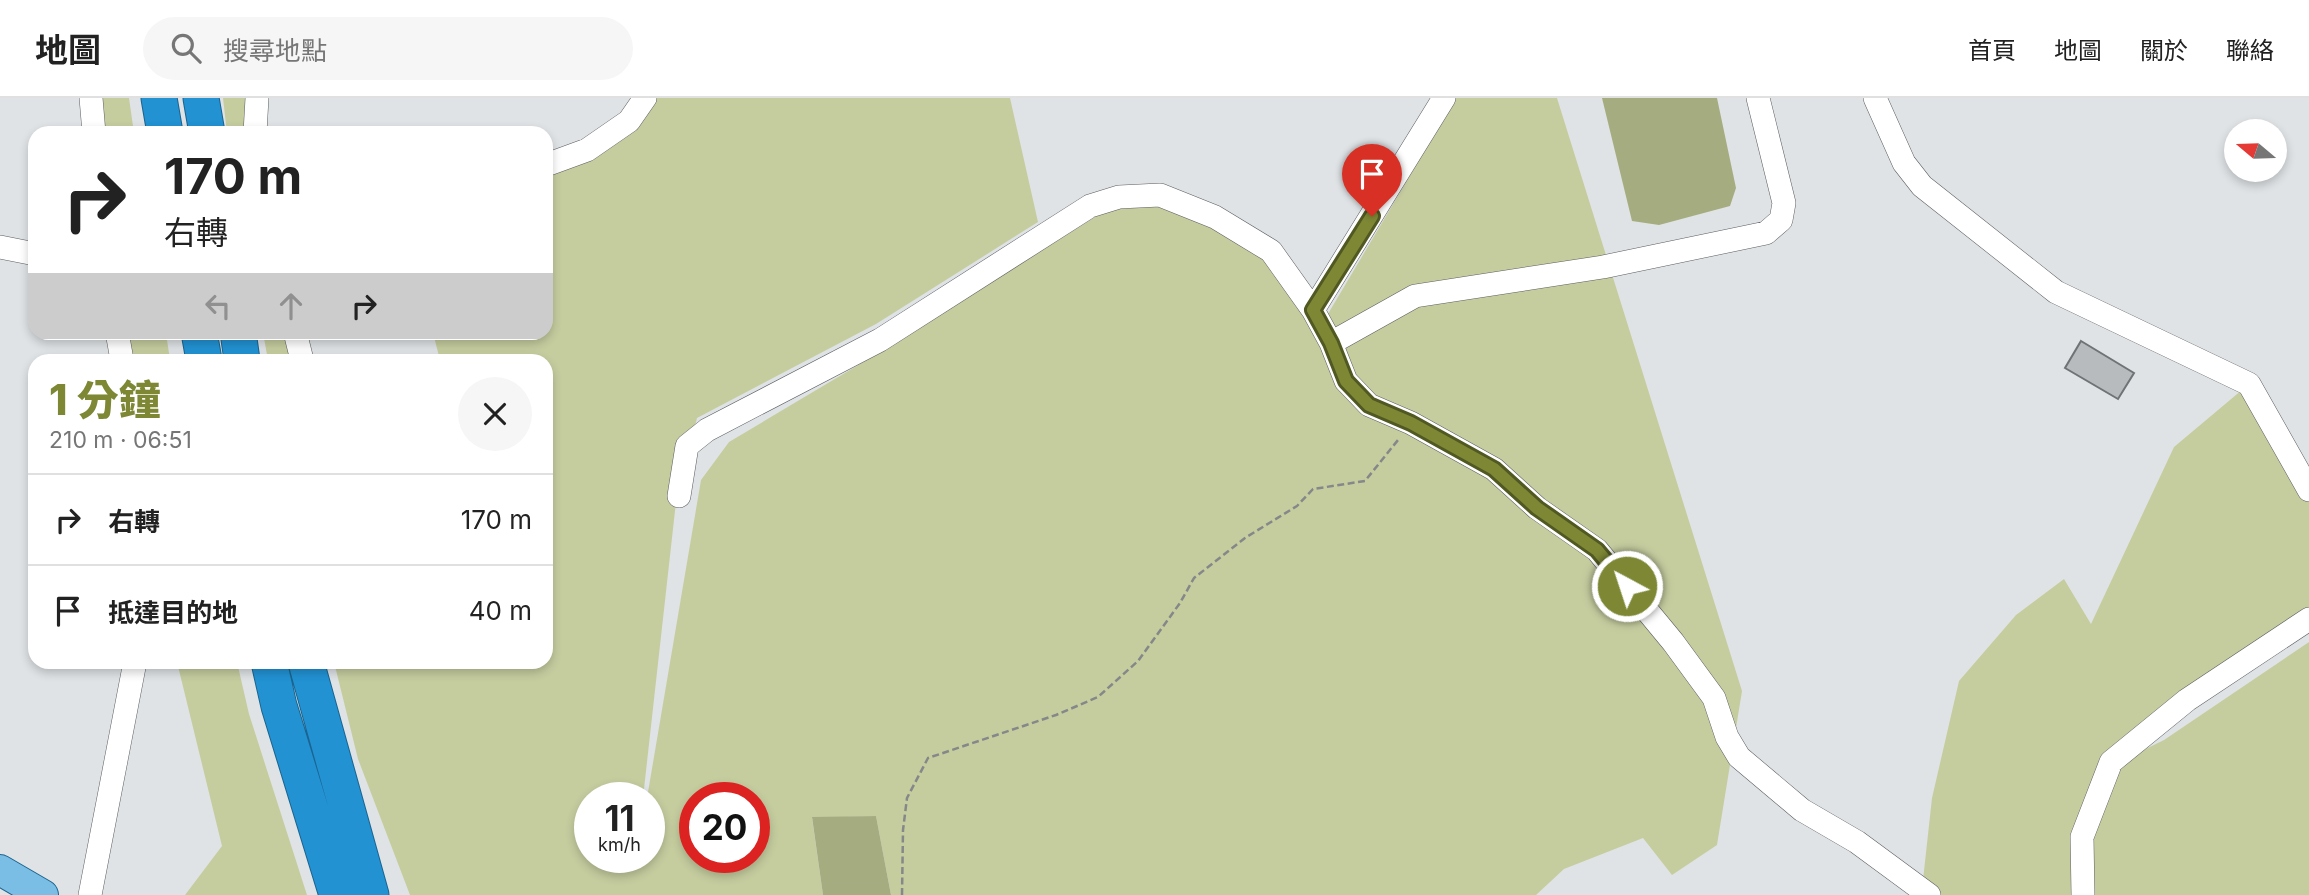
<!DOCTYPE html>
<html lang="zh-TW">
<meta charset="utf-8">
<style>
body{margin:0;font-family:Inter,"Noto Sans TC",sans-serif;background:#f6f6f6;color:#222;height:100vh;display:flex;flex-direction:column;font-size:26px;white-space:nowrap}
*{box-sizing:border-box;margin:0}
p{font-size:23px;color:#767676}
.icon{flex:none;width:38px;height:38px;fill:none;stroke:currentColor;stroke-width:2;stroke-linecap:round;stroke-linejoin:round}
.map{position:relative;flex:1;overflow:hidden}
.side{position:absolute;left:28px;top:256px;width:525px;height:315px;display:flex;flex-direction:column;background:#fff;border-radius:21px;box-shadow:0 4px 10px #0003}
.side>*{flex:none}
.guide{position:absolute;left:28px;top:28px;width:525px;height:214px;border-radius:21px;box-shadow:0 4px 10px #0003;background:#fff;color:#222;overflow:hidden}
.needle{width:46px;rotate:289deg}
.controls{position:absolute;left:2224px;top:21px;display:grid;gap:14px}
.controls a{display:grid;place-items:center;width:63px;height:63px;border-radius:50%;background:#fff;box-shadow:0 4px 10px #0003;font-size:35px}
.speed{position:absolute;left:574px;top:684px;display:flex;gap:14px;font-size:35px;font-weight:700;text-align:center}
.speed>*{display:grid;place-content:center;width:91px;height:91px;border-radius:50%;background:#fff;box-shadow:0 4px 10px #0003;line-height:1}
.speed small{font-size:18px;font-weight:400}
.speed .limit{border:10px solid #d22;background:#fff;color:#111}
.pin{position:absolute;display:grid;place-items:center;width:60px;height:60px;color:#fff;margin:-72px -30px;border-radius:50% 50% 50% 0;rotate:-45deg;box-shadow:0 0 7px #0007}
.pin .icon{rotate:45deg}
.me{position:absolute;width:77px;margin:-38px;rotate:320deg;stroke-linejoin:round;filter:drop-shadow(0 0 5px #0008)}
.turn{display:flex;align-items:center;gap:24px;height:147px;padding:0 21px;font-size:32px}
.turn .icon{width:91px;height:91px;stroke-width:2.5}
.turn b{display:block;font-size:49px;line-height:60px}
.lanes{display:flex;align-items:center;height:66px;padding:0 21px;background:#0003;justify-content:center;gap:35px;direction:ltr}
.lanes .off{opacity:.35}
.round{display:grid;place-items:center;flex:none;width:74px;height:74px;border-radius:37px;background:#f6f6f6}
.overview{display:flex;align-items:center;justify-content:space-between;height:119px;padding:0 21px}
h1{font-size:42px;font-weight:800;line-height:52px;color:#7d8734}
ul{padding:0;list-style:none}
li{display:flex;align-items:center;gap:21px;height:91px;padding:0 21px;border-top:2px solid #e0e0e0}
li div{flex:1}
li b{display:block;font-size:26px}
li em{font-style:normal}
header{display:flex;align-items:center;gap:42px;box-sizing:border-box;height:98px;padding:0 35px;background:#fff;border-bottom:2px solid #e0e0e0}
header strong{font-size:33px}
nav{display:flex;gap:38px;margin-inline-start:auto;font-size:24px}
.search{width:490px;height:63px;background:#f6f6f6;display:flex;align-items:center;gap:18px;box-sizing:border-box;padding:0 24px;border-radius:38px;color:#767676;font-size:26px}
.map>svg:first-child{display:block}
.green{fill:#c5cd9f;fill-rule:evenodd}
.water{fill:#a5ad80}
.building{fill:#b8bbbe;stroke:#707375;stroke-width:2}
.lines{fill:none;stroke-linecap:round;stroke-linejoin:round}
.minor-casing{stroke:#5b5e60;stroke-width:24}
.major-casing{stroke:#1b648f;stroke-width:32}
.highway-casing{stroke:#1b648f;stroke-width:37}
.path{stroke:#858889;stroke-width:2.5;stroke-dasharray:7 3.5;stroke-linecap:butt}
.minor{stroke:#fff;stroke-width:23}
.major{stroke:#7abee5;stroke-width:30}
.highway{stroke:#2292d3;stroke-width:35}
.route-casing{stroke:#515822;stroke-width:18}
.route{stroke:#7d8734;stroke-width:12}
</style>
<header>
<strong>地圖</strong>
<div class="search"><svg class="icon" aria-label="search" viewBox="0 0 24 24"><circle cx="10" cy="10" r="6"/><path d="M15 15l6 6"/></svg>搜尋地點</div>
<nav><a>首頁</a><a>地圖</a><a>關於</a><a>聯絡</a></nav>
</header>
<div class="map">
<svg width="2309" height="797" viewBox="0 0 2309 797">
<rect width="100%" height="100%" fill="#dfe3e5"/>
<!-- green -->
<path class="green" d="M82,0H129L134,35H85Z
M223,0H251L256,35H227Z
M640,0H1010L1038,124L876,226L697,320L676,404L643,700H590V760H649V700H647L701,382L729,344L892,247L1106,112L1184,106L1261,147L1319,231L1456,0H1557L1742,593L1717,747L1672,777L1643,740L1564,771L1536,797H891L876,718L812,720L823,797H410L358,661L334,564H546V262H440L433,235L546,234V67L602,40ZM695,700H754V760H695Z
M111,235H166L170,262H116Z
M263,235H289L293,262H268Z
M2249,286L2309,392V533L2303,526L2117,665L2164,642L2309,544V797H1918L1922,791L1932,700L1959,583L2016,517L2064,481L2091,526L2174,349Z
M177,564H237L249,616L307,797H185L222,748Z"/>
<!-- water -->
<path class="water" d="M1602,0H1717L1736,90L1730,108L1659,127L1632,123Z
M876,718L891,797H823L812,719Z"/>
<!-- building -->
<path class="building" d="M2081,243L2134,275L2118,301L2065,270Z"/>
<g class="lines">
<defs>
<path id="minor" d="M91,0L94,35
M1875,0L1904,65L1922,88L2056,194L2249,286L2309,392
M255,35L257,0
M546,67L587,52L629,23L645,0
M0,149L35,156
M1313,212L1444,0
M117,234L122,262
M295,234L302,262
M1331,245L1415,198L1603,169L1766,135L1781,122L1784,105L1758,0
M679,398L687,348L707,332L880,242L1090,108L1119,99L1160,97L1215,119L1271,153L1313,212L1331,245L1346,283L1369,307L1411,325L1494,371L1537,410L1597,452L1673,544L1714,600L1727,639L1739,659L1802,712L1857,744L1929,797
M90,797L135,564
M2083,797L2082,739L2111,664L2187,602L2309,521"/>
<path id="major" d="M0,772L43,797"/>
<path id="highway" d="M159,0L165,35
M201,0L207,35
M199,234L204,262
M238,234L242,262
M269,564L279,608L337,797
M306,564L371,797"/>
</defs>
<!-- minor casing -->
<use href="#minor" class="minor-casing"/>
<!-- major casing -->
<use href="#major" class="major-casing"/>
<!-- highway casing -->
<use href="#highway" class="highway-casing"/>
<!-- path -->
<path class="path" d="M902,797L903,732L907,700L928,660L1056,617L1098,599L1138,563L1180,505L1194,480L1245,440L1297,408L1313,391L1365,383L1398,342"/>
<!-- minor -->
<use href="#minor" class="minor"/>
<!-- major -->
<use href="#major" class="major"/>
<!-- highway -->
<use href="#highway" class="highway"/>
</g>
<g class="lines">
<defs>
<path id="route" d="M1372,118L1313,212L1331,245L1346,283L1369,307L1411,325L1494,371L1537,410L1597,452L1627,488"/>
</defs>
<!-- route casing -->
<use href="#route" class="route-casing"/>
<!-- route -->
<use href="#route" class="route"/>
</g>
</svg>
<div class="controls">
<a><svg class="needle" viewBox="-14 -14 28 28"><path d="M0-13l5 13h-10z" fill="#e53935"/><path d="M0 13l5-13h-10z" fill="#767676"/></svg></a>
</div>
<div class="speed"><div>11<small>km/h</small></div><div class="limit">20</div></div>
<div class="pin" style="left:1372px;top:118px;background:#d93025"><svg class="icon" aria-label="arrive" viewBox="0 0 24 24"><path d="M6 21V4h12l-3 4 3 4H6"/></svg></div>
<svg class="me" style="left:1627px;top:488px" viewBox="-20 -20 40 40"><circle r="17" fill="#7d8734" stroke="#fff" stroke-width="3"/><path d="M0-11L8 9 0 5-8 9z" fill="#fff"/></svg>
<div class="guide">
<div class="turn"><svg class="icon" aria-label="right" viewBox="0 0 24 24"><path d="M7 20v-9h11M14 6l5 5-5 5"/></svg><div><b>170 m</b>右轉</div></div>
<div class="lanes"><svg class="icon off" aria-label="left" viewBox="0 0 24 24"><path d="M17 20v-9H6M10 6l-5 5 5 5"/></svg><svg class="icon off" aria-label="ahead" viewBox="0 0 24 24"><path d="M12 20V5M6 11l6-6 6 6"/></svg><svg class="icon" aria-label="right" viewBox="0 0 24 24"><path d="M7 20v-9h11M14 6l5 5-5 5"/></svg></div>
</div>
<section class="side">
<div class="overview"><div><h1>1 分鐘</h1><p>210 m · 06:51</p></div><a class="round"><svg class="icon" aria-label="close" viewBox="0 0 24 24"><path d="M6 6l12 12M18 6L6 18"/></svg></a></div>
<ul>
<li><svg class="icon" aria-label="right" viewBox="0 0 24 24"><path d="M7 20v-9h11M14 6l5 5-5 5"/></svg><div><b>右轉</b></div><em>170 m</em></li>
<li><svg class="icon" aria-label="arrive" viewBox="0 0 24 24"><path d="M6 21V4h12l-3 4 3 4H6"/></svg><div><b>抵達目的地</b></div><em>40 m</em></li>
</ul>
</section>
</div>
